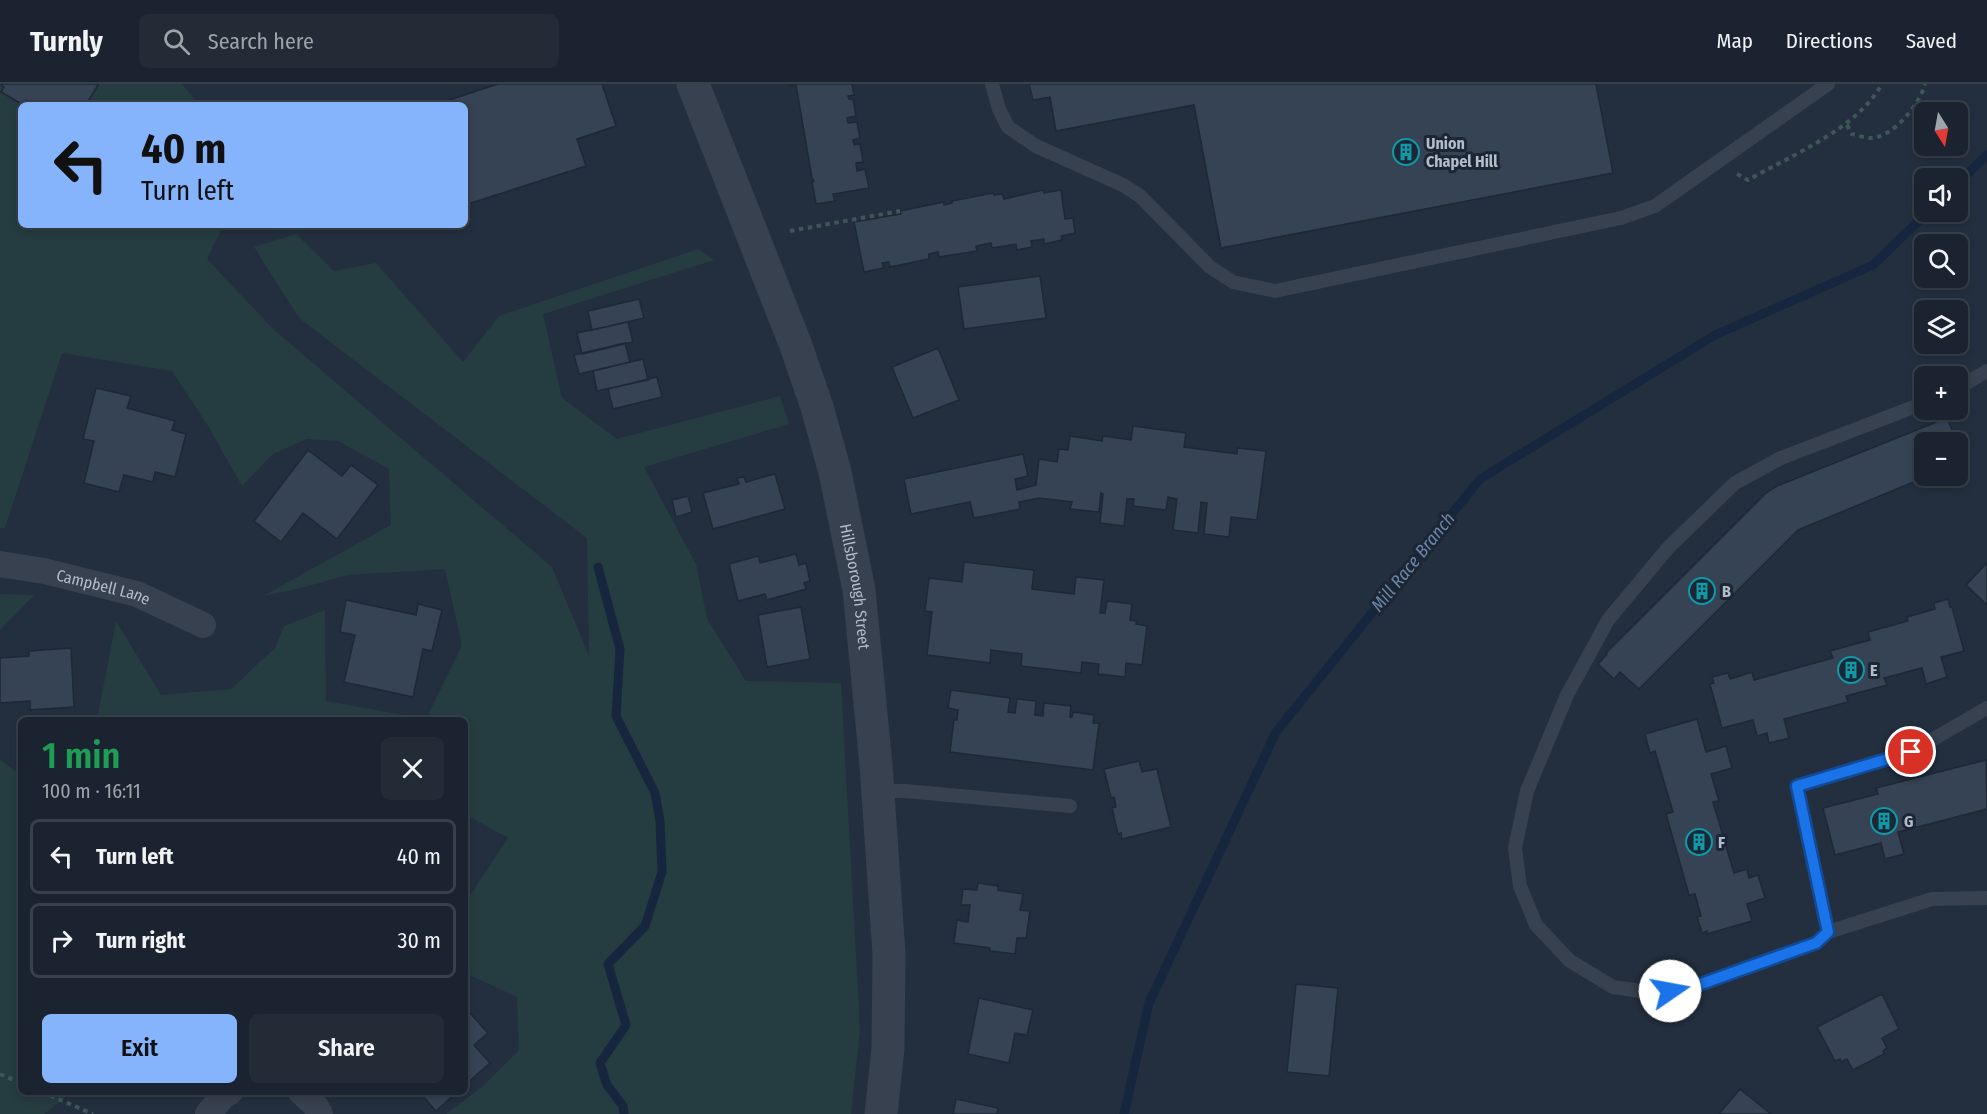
<!DOCTYPE html>
<meta charset="utf-8">
<style>
body{margin:0;font-family:"Fira Sans Condensed",sans-serif;background:#232b37;color:#f1f3f6;height:100vh;display:flex;flex-direction:column;font-size:22px;white-space:nowrap}
*{box-sizing:border-box;margin:0}
p{font-size:20px;color:#9fa4aa}
.icon{flex:none;width:33px;height:33px;fill:none;stroke:currentColor;stroke-width:2;stroke-linecap:round;stroke-linejoin:round}
.map{position:relative;flex:1;overflow:hidden}
.panel{position:absolute;left:18px;top:633px;width:450px;height:378px;display:flex;flex-direction:column;background:#1a232f;border-radius:9px;box-shadow:0 3px 9px #0003,0 0 0 2px #38404b}
.panel>*{flex:none}
.hud{position:absolute;left:18px;top:18px;width:450px;height:126px;border-radius:9px;box-shadow:0 3px 9px #0003,0 0 0 2px #38404b;background:#86b4fc;color:#111;overflow:hidden}
.needle{width:39px;rotate:169deg}
.buttons{position:absolute;left:1914px;top:18px;display:grid;gap:12px}
.buttons a{display:grid;place-items:center;width:54px;height:54px;border-radius:9px;background:#1a232f;box-shadow:0 3px 9px #0003,0 0 0 2px #38404b;font-size:30px}
.pin{position:absolute;display:grid;place-items:center;width:51px;height:51px;color:#fff;margin:-26px;border:3px solid #fff;border-radius:50%;box-shadow:0 2px 6px #0007}
.me{position:absolute;width:66px;margin:-33px;rotate:78deg;stroke-linejoin:round;filter:drop-shadow(0 0 4px #0008)}
.turn{display:flex;align-items:center;gap:21px;height:126px;padding:0 24px;font-size:27px}
.turn .icon{width:78px;height:78px;stroke-width:2.5}
.turn b{display:block;font-size:42px;line-height:51px}
.round{display:grid;place-items:center;flex:none;width:63px;height:63px;border-radius:9px;background:#232b37}
.overview{display:flex;align-items:center;justify-content:space-between;height:102px;padding:0 24px}
h1{font-size:36px;font-weight:600;line-height:45px;color:#1e9e55}
.action{display:flex;gap:12px;margin-top:auto;padding:12px 24px}
.action a{flex:1;height:69px;border-radius:9px;background:#86b4fc;color:#111;font-size:24px;font-weight:600;line-height:69px;text-align:center}
.action a+a{background:#232b37;color:#f1f3f6}
ul{padding:0;list-style:none}
li{display:flex;align-items:center;gap:18px;height:75px;margin:0 12px 9px;padding:0 12px;border:3px solid #38404b;border-radius:9px}
li div{flex:1}
li b{display:block;font-size:22px}
li em{font-style:normal}
header{display:flex;align-items:center;gap:36px;box-sizing:border-box;height:84px;padding:0 30px;background:#1a232f;border-bottom:2px solid #38404b}
header strong{font-size:28px}
nav{display:flex;gap:33px;margin-inline-start:auto;font-size:21px}
.search{width:420px;height:54px;background:#232b37;display:flex;align-items:center;gap:15px;box-sizing:border-box;padding:0 21px;border-radius:9px;color:#9fa4aa;font-size:22px}
.map>svg:first-child{display:block}
.green{fill:#253d40}
.lines{fill:none;stroke-linecap:round;stroke-linejoin:round}
.stream{stroke:#16263e;stroke-width:9}
.building{fill:#354355;stroke:#1e2836;stroke-width:1.5}
.path{stroke:#3e5658;stroke-width:4;stroke-dasharray:4.5 4.5;stroke-linecap:butt}
.service{stroke:#37414f;stroke-width:14}
.minor{stroke:#37414f;stroke-width:26}
.tertiary{stroke:#37414f;stroke-width:33}
.route-casing{stroke:#114b97;stroke-width:15}
.route{stroke:#1a73e8;stroke-width:10}
.labels{text-anchor:middle;stroke-width:6;stroke-linejoin:round;paint-order:stroke}
.poi-label{font-size:16px;font-weight:bold;fill:#b3bcca;stroke:#1c2634;text-anchor:start}
.street-label{font-size:16px;fill:#b3bcca;stroke:#1c2634}
.water-label{font-size:18px;font-style:italic;fill:#6b86aa;stroke:#1c2634}
</style>
<header>
<strong>Turnly</strong>
<div class="search"><svg class="icon" aria-label="search" viewBox="0 0 24 24"><circle cx="10" cy="10" r="6"/><path d="M15 15l6 6"/></svg>Search here</div>
<nav><a>Map</a><a>Directions</a><a>Saved</a></nav>
</header>
<div class="map">
<svg width="1987" height="1030" viewBox="0 0 1987 1030">
<rect width="100%" height="100%" fill="#232f3f"/>
<!-- green -->
<path class="green" d="M0,0H182L200,21H21V141H223L207,175L273,245L552,483L589,572L587,454L299,234L254,163L296,150L334,187L376,179L463,278L499,232L698,165L714,176L543,230L562,314L617,355L780,312L789,340L644,383L696,480L707,535L746,597L841,599L860,946L851,1030H446L483,1002L519,966L517,913L465,889V819L508,754L465,730V636H97L116,537L161,611L231,605L275,564L284,542L325,526L326,617L426,635L462,562L445,485L348,491L301,504L263,512L391,441L389,385L338,357L307,355L273,370L242,402L208,342L172,287L62,269L5,444H0Z
M0,510L34,511L0,546Z
M0,676L21,691V1008H72L44,1030H0Z"/>
<g class="lines">
<!-- stream -->
<path class="stream" d="M1958,99L1987,71
M598,483L620,565L616,632L655,709L660,737L662,788L645,842L608,880L626,941L600,979L607,1001L623,1022L624,1030
M1124,1030L1149,919L1276,648L1480,395L1715,251L1873,181L1928,128"/>
</g>
<!-- building -->
<path class="building" d="M0,0H97L98,1L86,21H33L26,16L23,21L1,8L4,3Z
M498,0H602L616,42L577,55L586,82L465,121V21H434Z
M789,0H852L854,11L848,12L849,15H853L856,32L847,34L848,39L857,38L860,54L853,56L854,61L860,60L863,78L856,79L857,87L865,85L869,104L833,110L835,117L816,120L812,97H814L812,94L796,1L790,2Z
M1029,0H1596L1613,89L1221,164L1194,21L1056,47L1050,13L1033,16Z
M1043,106L1044,109L1061,106L1065,135L1073,134L1075,149L1061,152L1062,156L1044,160V155L1031,157L1032,163L1017,166L1016,160L992,164L991,159L976,162L977,167L939,173L938,168L929,170V175L890,183L889,178L882,179L884,184L864,188L854,138L901,130L900,127L944,118V121L952,119V117L993,109L994,111L1002,110L1004,115Z
M1040,192L1046,234L964,245L958,203Z
M639,215L644,234L592,246L588,227Z
M628,238L633,258L582,270L577,249Z
M625,259L630,278L579,290L574,271Z
M938,264L959,316L913,334L892,283Z
M643,275L648,296L597,307L593,287Z
M657,293L662,313L613,325L608,305Z
M96,304L131,312L127,324L175,337L172,346L186,350L175,393L155,388L153,398L124,391L119,408L84,399L94,357L83,355Z
M1946,332L1955,353L1944,358H1924V392H1928L1798,446L1639,605L1620,588L1614,595L1598,580L1607,570L1606,569L1766,409L1777,402L1934,339Z
M1133,342L1186,349L1184,363L1237,370V364L1266,367L1257,436L1231,433L1229,453L1204,450L1207,419L1201,418L1198,449L1173,446L1177,415L1168,413L1166,426L1133,422L1134,415H1127L1124,442L1100,439L1103,410L1101,409L1099,428L1070,425L1072,418L1039,414L1019,418L1020,425L974,434L970,418L911,430L904,395L1023,370L1028,392L1015,395L1017,406L1036,401L1039,375L1057,378L1059,365L1068,366L1070,352L1102,357L1103,352L1131,356Z
M308,366L342,392L351,381L378,401L337,455L303,429L281,458L254,437Z
M775,390L785,425L713,445L703,409L739,400L737,394L744,393L746,398Z
M688,412L692,428L676,433L672,416Z
M796,470L799,481L806,479L810,497L804,499L806,505L767,516L765,510L738,517L729,480L758,472L760,479Z
M964,478L1034,486L1032,505L1074,510L1076,493L1104,496L1100,529H1105L1107,517L1132,520L1130,536L1137,537L1136,540L1147,542L1142,581L1126,579L1125,593L1098,590L1099,580L1082,578L1081,589L1021,582L1022,570L991,566L990,579L927,571L932,528L925,527L929,494L962,498Z
M1987,479V521L1966,501Z
M1948,515L1950,523H1952L1964,567L1941,573L1947,593L1926,600L1922,584L1884,594L1887,601L1846,612L1848,618L1784,635L1789,654L1769,659L1767,649L1757,652L1753,636L1722,644L1710,600L1714,599L1712,593L1728,589L1730,595L1752,588L1754,596L1833,574L1830,567L1870,556L1868,548L1908,537L1907,533L1935,525L1934,519Z
M346,516L416,531L418,520L442,526L432,567L423,565L413,613L344,598L355,551L340,548Z
M801,523L810,575L767,583L758,531Z
M71,564L74,623L30,626V617L0,619V574L29,572V567Z
M951,606L1010,614L1008,628L1015,629L1017,615L1036,617L1035,631L1043,632L1044,619L1071,622L1070,633H1072L1073,628L1094,631L1093,639H1099L1093,686L950,668L954,636H957L958,626L948,624Z
M66,634V636H43V635Z
M1697,635L1706,668L1726,662L1732,684L1711,690L1719,717L1713,718L1734,789L1747,785L1749,794L1758,791L1765,814L1747,820L1752,837L1707,850V847L1702,849L1697,833L1701,832L1695,810L1689,811L1666,730L1673,728L1655,667L1650,669L1645,650Z
M1986,676L1987,725L1898,748L1904,770L1885,775L1881,759L1835,771L1823,724L1878,710L1876,704Z
M1139,677L1142,688L1157,685L1171,743L1122,755L1121,749L1118,750L1112,724L1116,723L1114,713L1111,714L1104,685Z
M978,799L998,802V806L1023,810L1020,826L1030,827L1026,854H1017L1015,870L990,867V864L954,859L957,836L968,838L970,821H961L963,805L977,806Z
M1296,900L1338,904L1329,992L1287,988Z
M1882,910L1899,945L1882,954L1887,964L1883,967L1884,970L1853,986L1847,975L1841,978L1840,975L1835,977L1817,943Z
M979,914L1033,926L1027,951L1015,949L1009,979L968,970Z
M469,928L488,949L474,961L490,979L465,1001V931Z
M1740,1005L1771,1030H1719Z
M419,1008H457L436,1027Z
M956,1015L998,1024L997,1030H953Z"/>
<g class="lines">
<!-- path -->
<path class="path" d="M1847,41L1852,50C1857,51 1865,54 1870,54C1893,54 1920,20 1925,0
M1737,90L1748,96C1792,71 1857,45 1882,0
M790,147L900,127
M0,990L21,999
M42,1008L93,1030"/>
<!-- service -->
<path class="service" d="M992,0L999,25L1008,43L1036,62L1123,101L1140,112L1210,183L1233,198L1275,207L1621,134L1655,122L1828,0
M1958,304L1987,287
M1924,319L1781,374L1735,399L1668,464L1608,536L1567,611L1527,707L1515,764L1520,802L1536,841L1570,877L1613,903L1653,909L1687,905L1816,859L1828,848L1932,815L1987,814
M878,707H905L1070,722
M1828,848L1797,702L1911,668L1987,624"/>
<!-- minor -->
<g class="minor">
<path id="s1" d="M0,480L44,487L137,510L203,541"/>
<path d="M301,1008L314,1020L320,1030"/>
<path d="M208,1030L222,1013L230,1008"/>
</g>
<!-- tertiary -->
<path class="tertiary" id="s2" d="M693,0L795,259L817,323L835,388L859,506L876,681L889,870L888,964L881,1030"/>
</g>
<g class="lines">
<defs>
<path id="route" d="M1670,907L1687,905L1816,859L1828,848L1797,702L1911,668"/>
</defs>
<!-- route casing -->
<use href="#route" class="route-casing"/>
<!-- route -->
<use href="#route" class="route"/>
</g>
<!-- icons -->
<defs>
<symbol id="building-ring" viewBox="-11 -11 22 22"><circle r="9.5" fill="#1c2634" stroke="#0f9aa8" stroke-width="1.5"/><path d="M-4-6H4V6H1V3H-1V6H-4ZM-2.5-4.3h1.7v1.8h-1.7ZM.8-4.3h1.7v1.8H.8ZM-2.5-1h1.7V.8h-1.7ZM.8-1h1.7V.8H.8Z" fill="#0f9aa8"/></symbol>
</defs>
<g fill-rule="evenodd">
<use href="#building-ring" x="1391" y="53" width="30" height="30"/>
<use href="#building-ring" x="1687" y="492" width="30" height="30"/>
<use href="#building-ring" x="1836" y="571" width="30" height="30"/>
<use href="#building-ring" x="1869" y="722" width="30" height="30"/>
<use href="#building-ring" x="1684" y="743" width="30" height="30"/>
</g>
<g class="labels">
<!-- poi labels -->
<g class="poi-label">
<text x="1426" y="65">Union<tspan x="1426" dy="18">Chapel Hill</tspan></text>
<text x="1722" y="513">B</text>
<text x="1870" y="592">E</text>
<text x="1904" y="743">G</text>
<text x="1718" y="764">F</text>
</g>
<!-- street labels -->
<g class="street-label">
<text dy="6" stroke="none"><textPath href="#s2" startOffset="530">Hillsborough Street</textPath></text>
<text dy="6" stroke="none"><textPath href="#s1" startOffset="106">Campbell Lane</textPath></text>
</g>
<!-- water labels -->
<g class="water-label">
<text transform="translate(1413 478) rotate(-51)" y="6">Mill Race Branch</text>
</g>
</g>
</svg>
<div class="buttons">
<a><svg class="needle" viewBox="-14 -14 28 28"><path d="M0-13l5 13h-10z" fill="#e53935"/><path d="M0 13l5-13h-10z" fill="#9fa4aa"/></svg></a>
<a><svg class="icon" aria-label="sound" viewBox="0 0 24 24"><path d="M4 9h4l5-4v14l-5-4H4zM17 9q2 3 0 6"/></svg></a>
<a><svg class="icon" aria-label="search" viewBox="0 0 24 24"><circle cx="10" cy="10" r="6"/><path d="M15 15l6 6"/></svg></a>
<a><svg class="icon" aria-label="layers" viewBox="0 0 24 24"><path d="M12 4l9 5-9 5-9-5zM3 14l9 5 9-5"/></svg></a>
<a>+</a>
<a>−</a>
</div>
<div class="pin" style="left:1911px;top:668px;background:#d93025"><svg class="icon" aria-label="arrive" viewBox="0 0 24 24"><path d="M6 21V4h12l-3 4 3 4H6"/></svg></div>
<svg class="me" style="left:1670px;top:907px" viewBox="-20 -20 40 40"><circle r="19" fill="#fff"/><path d="M0-13L10 11 0 6-10 11z" fill="#1a73e8"/></svg>
<div class="hud">
<div class="turn"><svg class="icon" aria-label="left" viewBox="0 0 24 24"><path d="M17 20v-9H6M10 6l-5 5 5 5"/></svg><div><b>40 m</b>Turn left</div></div>
</div>
<section class="panel">
<div class="overview"><div><h1>1 min</h1><p>100 m · 16:11</p></div><a class="round"><svg class="icon" aria-label="close" viewBox="0 0 24 24"><path d="M6 6l12 12M18 6L6 18"/></svg></a></div>
<ul>
<li><svg class="icon" aria-label="left" viewBox="0 0 24 24"><path d="M17 20v-9H6M10 6l-5 5 5 5"/></svg><div><b>Turn left</b></div><em>40 m</em></li>
<li><svg class="icon" aria-label="right" viewBox="0 0 24 24"><path d="M7 20v-9h11M14 6l5 5-5 5"/></svg><div><b>Turn right</b></div><em>30 m</em></li>
</ul>
<div class="action"><a>Exit</a><a>Share</a></div>
</section>
</div>
